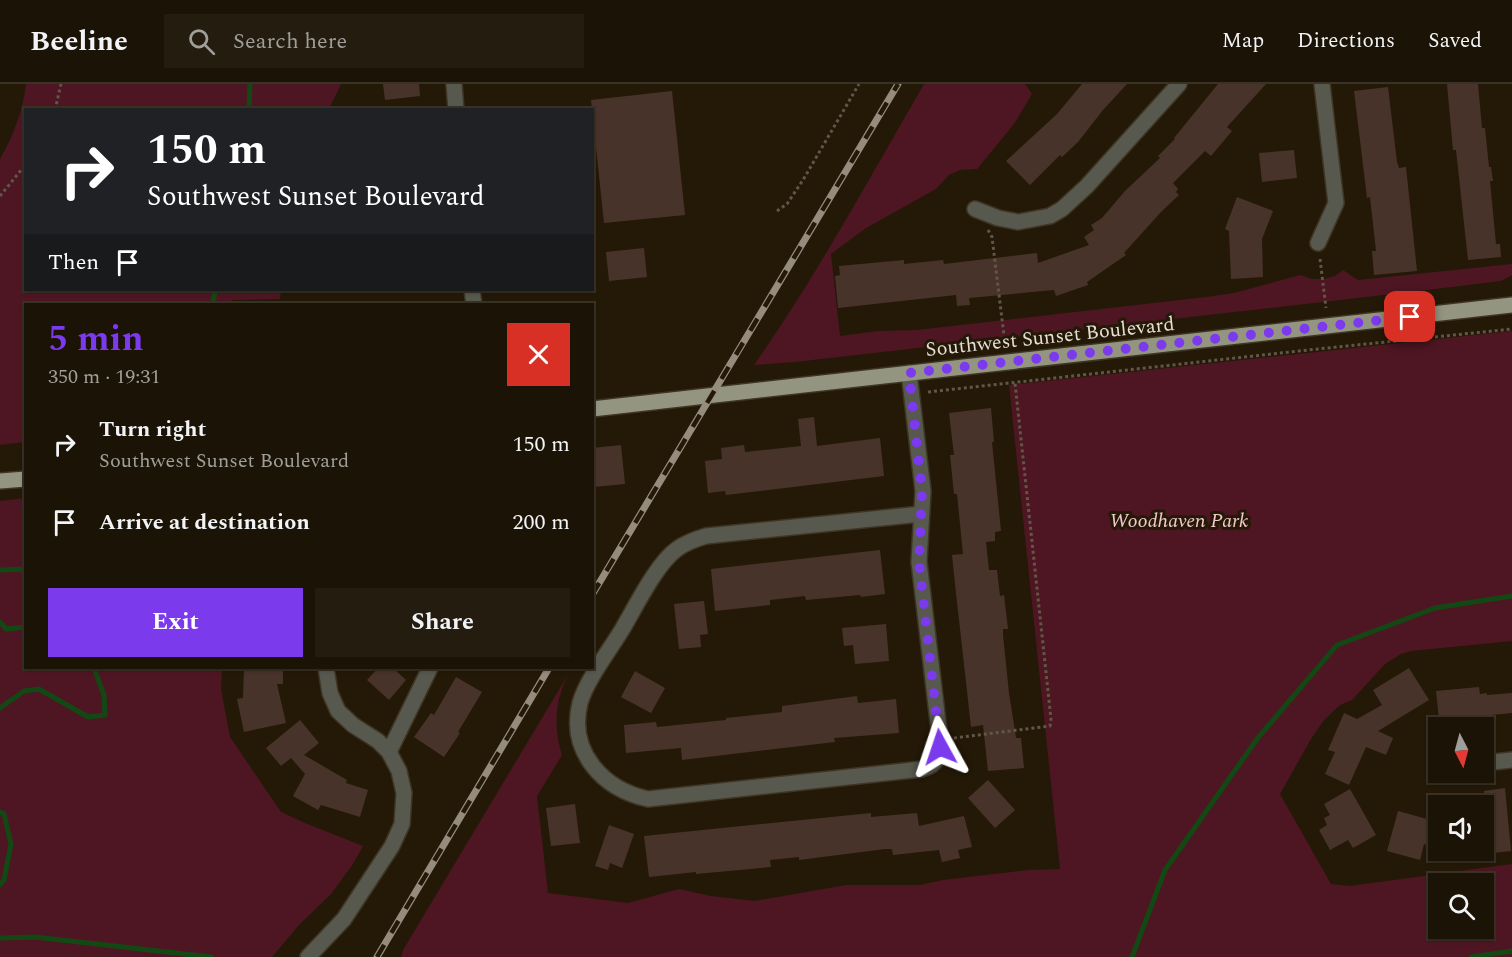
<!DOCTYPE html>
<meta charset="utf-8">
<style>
body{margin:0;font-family:Spectral,serif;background:#241c0f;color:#f1f3f6;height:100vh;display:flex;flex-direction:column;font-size:22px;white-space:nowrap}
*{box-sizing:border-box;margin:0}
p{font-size:20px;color:#a09e9a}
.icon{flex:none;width:33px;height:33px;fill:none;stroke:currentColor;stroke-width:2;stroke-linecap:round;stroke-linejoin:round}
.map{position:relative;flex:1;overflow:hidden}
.panel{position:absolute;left:24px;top:219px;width:570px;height:366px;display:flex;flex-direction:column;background:#1b1305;border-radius:0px;box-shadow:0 2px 4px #0004,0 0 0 2px #393227}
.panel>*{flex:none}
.guide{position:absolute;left:24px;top:24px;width:570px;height:183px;border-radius:0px;box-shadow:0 2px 4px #0004,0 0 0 2px #393227;background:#202124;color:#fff;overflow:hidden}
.needle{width:39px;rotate:174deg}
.fabs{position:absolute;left:1428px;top:633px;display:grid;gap:12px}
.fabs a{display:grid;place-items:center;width:66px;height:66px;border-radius:0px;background:#1b1305;box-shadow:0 2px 4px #0004,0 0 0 2px #393227;font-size:30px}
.pin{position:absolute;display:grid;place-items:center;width:51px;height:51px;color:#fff;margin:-26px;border-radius:12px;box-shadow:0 3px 9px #0006}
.me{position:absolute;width:66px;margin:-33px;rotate:355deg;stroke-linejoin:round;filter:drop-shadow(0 0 4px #0008)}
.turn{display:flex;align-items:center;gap:21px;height:126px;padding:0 24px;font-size:27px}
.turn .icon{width:78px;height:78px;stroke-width:2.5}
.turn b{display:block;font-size:42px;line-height:51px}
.then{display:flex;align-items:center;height:57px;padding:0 24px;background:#0003;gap:12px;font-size:22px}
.round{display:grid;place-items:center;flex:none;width:63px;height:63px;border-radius:0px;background:#241c0f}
.headline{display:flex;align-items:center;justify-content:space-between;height:102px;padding:0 24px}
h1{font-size:36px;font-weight:700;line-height:45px;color:#7c3aed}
.primary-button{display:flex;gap:12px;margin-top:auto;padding:12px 24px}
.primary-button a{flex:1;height:69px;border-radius:0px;background:#7c3aed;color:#fff;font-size:24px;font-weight:700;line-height:69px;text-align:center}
.primary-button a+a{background:#241c0f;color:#f1f3f6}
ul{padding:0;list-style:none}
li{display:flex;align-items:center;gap:18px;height:78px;padding:0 24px}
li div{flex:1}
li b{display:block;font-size:22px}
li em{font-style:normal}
header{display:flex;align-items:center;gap:36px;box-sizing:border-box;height:84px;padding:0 30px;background:#1b1305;border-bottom:2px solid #393227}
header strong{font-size:28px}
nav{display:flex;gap:33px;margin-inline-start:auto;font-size:21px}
.search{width:420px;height:54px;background:#241c0f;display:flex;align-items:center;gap:15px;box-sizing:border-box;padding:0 21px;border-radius:0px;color:#a09e9a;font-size:22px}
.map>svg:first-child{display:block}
.green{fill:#4e1622;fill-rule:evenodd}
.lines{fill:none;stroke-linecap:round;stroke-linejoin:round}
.stream{stroke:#134815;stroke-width:5}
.building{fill:#48332a}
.minor-casing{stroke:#3f3524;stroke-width:18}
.major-casing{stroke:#3f3524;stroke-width:18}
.path{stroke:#615747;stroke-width:3;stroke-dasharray:3 3;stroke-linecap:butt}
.minor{stroke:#57584e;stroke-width:15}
.major{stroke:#949581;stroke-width:15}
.rail-casing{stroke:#958c7e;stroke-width:7}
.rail{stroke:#241907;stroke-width:4.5;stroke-dasharray:14;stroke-linecap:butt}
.route{stroke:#7c3aed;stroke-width:10;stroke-dasharray:0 18}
.labels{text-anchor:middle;stroke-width:6;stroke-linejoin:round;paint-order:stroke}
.street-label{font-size:20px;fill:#e5ded3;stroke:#241907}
.park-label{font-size:20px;font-style:italic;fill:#f4c8cc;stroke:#241907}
</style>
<header>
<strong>Beeline</strong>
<div class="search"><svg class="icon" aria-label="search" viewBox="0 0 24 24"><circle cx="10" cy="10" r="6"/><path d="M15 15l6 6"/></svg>Search here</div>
<nav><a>Map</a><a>Directions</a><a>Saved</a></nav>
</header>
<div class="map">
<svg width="1512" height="873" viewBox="0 0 1512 873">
<rect width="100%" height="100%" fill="#241907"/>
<!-- green -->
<path class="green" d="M26,0H341L329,25L26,26V206H281L280,215L232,216V220H26L25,358L0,361V75C13,53 23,26 26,0Z
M924,0H1025L1032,10L1014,40L977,85L960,86L949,91L936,105L866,144L831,170L840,252L878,247L917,246L1206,213L1234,209L1300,191L1312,195H1324L1335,192L1343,186L1358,196L1512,180V191L1501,197L1410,208L795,278L754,281C817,191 869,95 924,0Z
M1512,247V557L1411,567L1401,570L1385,580L1352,616L1340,621L1324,636L1311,655L1280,710L1331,800L1350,802L1512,780V873H401L403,866L569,589C555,615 553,643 562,671L537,712L548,809L628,819L679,805L711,812L755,817L846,801H920L943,796L1029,786L1060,785L1009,301ZM1438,800H1484V844H1438Z
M25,414L26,584H222L221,605L230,653L281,728L305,739L363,762L353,780L331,810L299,841L272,873H0V417Z"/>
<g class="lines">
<!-- stream -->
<path class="stream" d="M249,26L250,0
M212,220L216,206
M0,486L26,485
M0,538L6,545L26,543
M0,624L24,607L39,605L88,633L105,631L104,611L94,584
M0,728L4,730L11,760L4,796L0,801
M0,854L35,853L211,873
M1132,873L1165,786L1257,655L1337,561L1435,524L1512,512
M1471,873L1512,867"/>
</g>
<!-- building -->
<path class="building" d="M383,0H419L420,12L385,16Z
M1082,0H1127L1103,26L1078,58L1062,73L1060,71L1030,101L1006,77L1057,30Z
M1218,0H1266L1227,43L1232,47L1211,72L1205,67L1173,99L1178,105L1176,108L1179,111L1161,128L1124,169L1126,171L1087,198L1088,201L1056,212L1054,206L969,214L970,221L957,222L956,211L838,224L835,192L840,191L839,182L904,176V180L943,176L944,180L1037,169L1038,179L1089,161L1084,153L1094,146L1091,141L1102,134L1125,107L1160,74L1158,72L1175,55L1174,54Z
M1447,0H1478L1482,44H1485L1489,83H1491L1493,97H1490L1496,160H1500L1501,173L1468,176L1456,66H1453Z
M1388,3L1397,78L1399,84L1406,83L1417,187L1374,191L1372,167H1376L1370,113L1367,114L1354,7Z
M672,7L685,131L604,139L591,16Z
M1294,66L1297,94L1262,98L1259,69Z
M1237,113L1273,127L1262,155L1263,193L1231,195L1229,147L1225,145Z
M644,164L647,193L609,197L606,168Z
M991,324L994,358H992L1001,447L995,448V457L986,458L989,486H997L1000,512L1004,511L1008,545H1003V551L1009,609L1016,654H1021L1024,684L988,687L983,641L971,643L956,509L952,471L963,470L957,410H954L950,371H954L949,329Z
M814,333L817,362L880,354L884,392L726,411L725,407L708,409L705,377L722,375L721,364L744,361L745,368L801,362L798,335Z
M621,361L625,400L593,403L592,364Z
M880,466L885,510L861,513L860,511L806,516L805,512L770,516V521L715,527L711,485Z
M704,517L708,550L700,551L701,563L679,565L674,520Z
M886,540L889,577L855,580L853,561L844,562L842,544Z
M244,584H283V600H277L286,639L244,648L237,615L243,614Z
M378,584H393L406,596L389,616L367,596Z
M1409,584L1429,616L1378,647L1393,654L1386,671L1366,663L1349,701L1325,690L1335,668L1328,666L1344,629L1357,635L1382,621L1373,606Z
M635,587L665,604L651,629L621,613Z
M456,593L482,608L458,648L460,649L444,673L414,653L431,629L434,631Z
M1479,603L1480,610L1487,609V611L1512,609V629L1439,636L1436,607Z
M857,612L858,619L896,615L899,649L834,654L835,658L682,676L681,664L626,669L624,641L656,638L657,643L726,636V634L782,628V622Z
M300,636L319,659L304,671L347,696L346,699L368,706L360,733L321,721L318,726L293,712L305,690L291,674L281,682L266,664Z
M988,696L1015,726L995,744L968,714Z
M1505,704L1511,767L1484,770V738H1487L1484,707Z
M1350,705L1376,751L1353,764L1348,756L1330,766L1319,746L1327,741L1324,734L1330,731L1324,720Z
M575,720L580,759L551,762L546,724Z
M1398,727L1438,738V764L1424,760L1420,776L1387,767Z
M871,729V733L917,729L919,742L964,732L972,763L958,766L960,774L942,778L939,766L893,771L892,765H885L799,776V773L770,776L771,783L696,790V788L649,793L644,752Z
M609,741L634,750L622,784L610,779L608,786L595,782Z"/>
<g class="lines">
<defs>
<path id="minor" d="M454,0L456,26
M975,125L998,134L1018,138L1050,132L1062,125L1087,102L1179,0
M1318,159L1336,119L1322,0
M472,206L474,220
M909,289L923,407L919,478L940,655C940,671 939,681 922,685L648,715C603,705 568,668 580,619C587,595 610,566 623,544C636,522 657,479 677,465C685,459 696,455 706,452L921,430
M389,668L430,584
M1484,679L1512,676
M1436,684H1438
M308,873L344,835L392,762L402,740L404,709L399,687L389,668L378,657L353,641L338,627L330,609L326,584"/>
<path id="major" d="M592,325L1512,221
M0,397L26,395"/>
</defs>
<!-- minor casing -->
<use href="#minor" class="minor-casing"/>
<!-- major casing -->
<use href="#major" class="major-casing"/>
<!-- path -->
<path class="path" d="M55,26L61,0
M0,112L26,80
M777,127L787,120L803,96L859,0
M988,146L992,153L1005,260
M1320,175L1326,224
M928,308L1308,266L1512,245
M954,654L1050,642L1051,635L1015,299"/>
<!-- minor -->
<use href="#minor" class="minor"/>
<!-- major -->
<use href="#major" class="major"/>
<defs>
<path id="rail" d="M592,511L898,0
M377,873L549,584"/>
</defs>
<!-- rail casing -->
<use href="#rail" class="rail-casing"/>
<!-- rail -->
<use href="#rail" class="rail"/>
</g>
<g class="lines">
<!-- route -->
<path class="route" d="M940,663L919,478L922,407L909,289L1410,233"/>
</g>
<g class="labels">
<!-- street labels -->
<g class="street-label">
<text transform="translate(1050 252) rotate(-6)" y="7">Southwest Sunset Boulevard</text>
</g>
<!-- park labels -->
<g class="park-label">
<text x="1179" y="443">Woodhaven Park</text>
</g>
</g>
</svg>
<div class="fabs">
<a><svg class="needle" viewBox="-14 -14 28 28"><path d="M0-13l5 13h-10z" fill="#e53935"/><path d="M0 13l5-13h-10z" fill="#a09e9a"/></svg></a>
<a><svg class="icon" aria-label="sound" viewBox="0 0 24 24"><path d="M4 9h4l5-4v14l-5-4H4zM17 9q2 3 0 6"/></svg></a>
<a><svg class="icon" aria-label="search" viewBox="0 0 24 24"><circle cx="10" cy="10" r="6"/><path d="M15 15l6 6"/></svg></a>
</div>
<div class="pin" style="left:1410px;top:233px;background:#d93025"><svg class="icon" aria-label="arrive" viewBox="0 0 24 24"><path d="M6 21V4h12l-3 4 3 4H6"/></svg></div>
<svg class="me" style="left:940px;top:663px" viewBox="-20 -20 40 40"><path d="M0-17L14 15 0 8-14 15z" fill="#7c3aed" stroke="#fff" stroke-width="4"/></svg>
<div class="guide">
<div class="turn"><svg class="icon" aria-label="right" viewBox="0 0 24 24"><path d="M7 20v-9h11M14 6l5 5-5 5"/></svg><div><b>150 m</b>Southwest Sunset Boulevard</div></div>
<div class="then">Then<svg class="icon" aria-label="arrive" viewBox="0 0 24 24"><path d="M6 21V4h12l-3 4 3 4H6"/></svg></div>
</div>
<section class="panel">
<div class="headline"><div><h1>5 min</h1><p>350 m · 19:31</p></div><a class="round" style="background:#d93025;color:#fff"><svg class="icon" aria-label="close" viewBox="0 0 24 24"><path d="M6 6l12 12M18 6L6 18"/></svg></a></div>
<ul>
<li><svg class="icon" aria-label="right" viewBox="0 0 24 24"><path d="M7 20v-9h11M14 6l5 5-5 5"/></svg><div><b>Turn right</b><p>Southwest Sunset Boulevard</p></div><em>150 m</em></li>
<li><svg class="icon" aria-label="arrive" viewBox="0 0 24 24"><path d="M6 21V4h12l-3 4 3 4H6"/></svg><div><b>Arrive at destination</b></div><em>200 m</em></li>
</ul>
<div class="primary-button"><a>Exit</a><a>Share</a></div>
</section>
</div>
